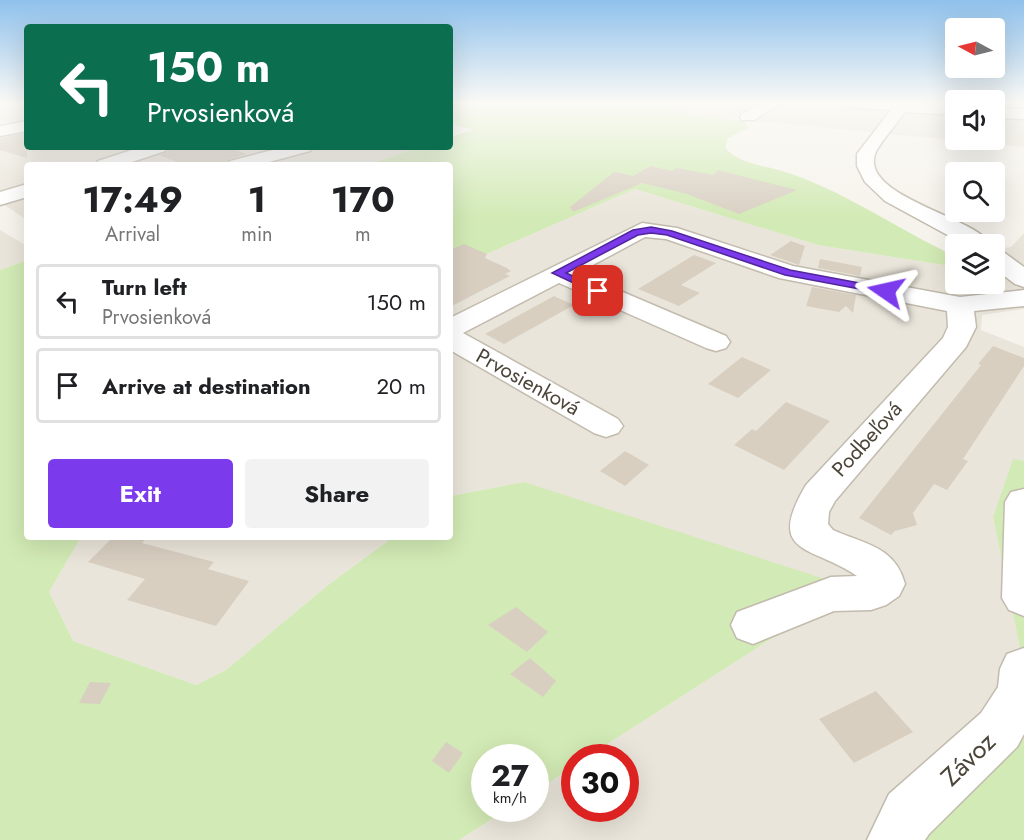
<!DOCTYPE html>
<meta charset="utf-8">
<style>
body{margin:0;font-family:Jost,sans-serif;background:#f2f2f2;color:#202124;height:100vh;display:flex;flex-direction:column;font-size:22px;white-space:nowrap}
*{box-sizing:border-box;margin:0}
p{font-size:20px;color:#757577}
.icon{flex:none;width:33px;height:33px;fill:none;stroke:currentColor;stroke-width:2;stroke-linecap:round;stroke-linejoin:round}
.map{position:relative;flex:1;overflow:hidden}
.details{position:absolute;left:24px;top:162px;width:429px;height:378px;display:flex;flex-direction:column;background:#fff;border-radius:6px;box-shadow:0 6px 24px #0002}
.details>*{flex:none}
.hud{position:absolute;left:24px;top:24px;width:429px;height:126px;border-radius:6px;box-shadow:0 6px 24px #0002;background:#0b6e4f;color:#fff;overflow:hidden}
.needle{width:39px;rotate:277deg}
.controls{position:absolute;left:945px;top:18px;display:grid;gap:12px}
.controls a{display:grid;place-items:center;width:60px;height:60px;border-radius:6px;background:#fff;box-shadow:0 6px 24px #0002;font-size:30px}
.speed{position:absolute;left:471px;top:744px;display:flex;gap:12px;font-size:30px;font-weight:700;text-align:center}
.speed>*{display:grid;place-content:center;width:78px;height:78px;border-radius:50%;background:#fff;box-shadow:0 6px 24px #0002;line-height:1}
.speed small{font-size:15px;font-weight:400}
.speed .limit{border:9px solid #d22;background:#fff;color:#111}
.pin{position:absolute;display:grid;place-items:center;width:51px;height:51px;color:#fff;margin:-26px;border-radius:12px;box-shadow:0 3px 9px #0006}
.me{position:absolute;width:66px;margin:-33px;rotate:281deg;stroke-linejoin:round;filter:drop-shadow(0 0 4px #0008)}
.turn{display:flex;align-items:center;gap:21px;height:126px;padding:0 24px;font-size:27px}
.turn .icon{width:78px;height:78px;stroke-width:2.5}
.turn b{display:block;font-size:42px;line-height:51px}
.eta{display:flex;justify-content:space-evenly;align-items:center;height:102px;text-align:center}
.eta b{font-size:36px;font-weight:700;line-height:42px}
.cta{display:flex;gap:12px;margin-top:auto;padding:12px 24px}
.cta a{flex:1;height:69px;border-radius:6px;background:#7c3aed;color:#fff;font-size:24px;font-weight:700;line-height:69px;text-align:center}
.cta a+a{background:#f2f2f2;color:#202124}
ul{padding:0;list-style:none}
li{display:flex;align-items:center;gap:18px;height:75px;margin:0 12px 9px;padding:0 12px;border:3px solid #e0e0e0;border-radius:6px}
li div{flex:1}
li b{display:block;font-size:22px}
li em{font-style:normal}
.map>svg:first-child{display:block}
.residential{fill:#eae5da}
.green{fill:#d2eab5}
.building{fill:#d8cfc1}
.lines{fill:none;stroke-linecap:round;stroke-linejoin:round}
.minor-casing{stroke:#c2bbae;stroke-width:3}
.minor{fill:#fff;fill-rule:evenodd}
.route{fill:#7c3aed;stroke:#51269a;stroke-width:1.5}
.labels{text-anchor:middle;stroke-width:4.5;stroke-linejoin:round;paint-order:stroke}
.street-label{font-size:21px;fill:#4b4439;stroke:#fff}
.near-street-label{font-size:26px;fill:#4b4439;stroke:#fff}
</style>
<div class="map">
<svg width="1024" height="840" viewBox="0 0 1024 840">
<rect width="100%" height="100%" fill="#f6f3ec"/>
<!-- residential -->
<path class="residential" d="M0,102H27V120L0,122Z
M666,102H955L956,140H994L995,102H1024V147L684,114Z
M27,124V147H419L367,165H27V220L0,202V128Z
M635,189L818,245L950,266L955,264L956,284H994L995,249L1011,247L1024,233V309L982,315L981,330L1024,347V461L1013,460L993,517L1021,653L916,840H459L508,809L536,808V791L574,766V808H626V758L587,757L796,623L524,482L450,496V270Z
M0,230L27,246V260L0,270Z
M81,537H393L327,586L226,670L196,685L73,641L49,592Z"/>
<!-- green -->
<path class="green" d="M450,102H666L684,114L744,121L749,128L728,138L725,148C741,164 757,164 779,170C843,189 896,229 955,256V264L950,266L818,245L635,189L450,270V165H367L419,147H450V137L473,130L450,123Z
M27,260V537H81L49,592L73,641L196,685L226,670L327,586L393,537H450V496L524,482L828,580L796,623L587,757L574,758V766L536,791V758H484V808L508,809L459,840H0V270Z
M1013,459L1024,461V840H916L1021,653L993,517Z"/>
<!-- building -->
<path class="building" d="M23,134L27,136V158L0,150V138Z
M170,147H227L247,154L229,159L226,165H184L159,155L167,152Z
M651,166L672,171L677,168L714,175L718,170L797,190L739,214L687,194L642,183L573,212L570,207L614,172L633,176Z
M791,241L805,246L799,265L770,255Z
M464,244L487,254L485,258L507,268L511,271L505,274L510,276L450,307V250Z
M694,255L716,263L681,285L700,293L679,306L638,289Z
M820,259L862,267L860,276L818,268Z
M812,287L856,295L853,313L846,306L839,312L806,306Z
M554,296L574,305L504,344L485,334Z
M993,346L1024,358V366L963,459L968,461L947,490L934,484L913,513L917,525L895,531L891,535L859,518L981,365L978,364Z
M742,357L771,370L738,398L708,384Z
M786,402L830,421L784,470L734,445L752,429L756,431Z
M625,451L649,465L625,486L600,471Z
M113,537H147L142,543L214,562L208,569L249,581L216,626L127,600L145,579L88,562Z
M516,607L548,632L527,652L488,625Z
M530,658L556,681L543,697L510,674Z
M90,682L111,683L100,704L79,703Z
M876,691L913,732L854,763L819,719Z
M446,742L463,753L449,773L432,761Z"/>
<g class="lines">
<defs>
<path id="minor" d="M764,102H783L754,120H742L740,117L742,114Z
M842,102H920L956,105V115L905,112C899,121 878,145 875,154C861,197 976,217 990,244H964L885,201L865,182L857,166V154L891,110L850,107Z
M994,108L1024,109V119L994,118Z
M27,121V131L0,136V126Z
M141,147H168L165,151L123,165H96L98,161Z
M284,147H313L310,151L258,165H228L230,161Z
M27,184V197L0,205V192Z
M642,223L677,228L793,266L960,297L1024,290V306L974,311L976,327L966,347L835,501L829,512L828,524L833,530C864,544 895,546 905,584L899,596L886,605L871,610L834,611L753,644L737,638L731,625L737,612L831,577L857,576C813,545 764,556 806,485L943,338L948,327L947,311L779,278L666,239L645,237L578,273L726,336L730,342L726,348L716,351L706,348L559,283L463,333L618,419L623,426L618,433L606,437L594,433L450,350V318Z
M994,249L1002,251L1024,267V287L1015,284L994,268Z
M1024,489V616L1009,610L1002,598L1005,502L1011,492Z
M1024,648V734L1017,747L929,834L925,840H867L889,794L981,713L998,687L1000,669L1007,654Z"/>
</defs>
<!-- minor casing -->
<use href="#minor" class="minor-casing"/>
<!-- minor -->
<use href="#minor" class="minor"/>
</g>
<!-- sky -->
<linearGradient id="sky" x2="0" y2="1"><stop stop-color="#8fc1ec"/><stop offset="0.47" stop-color="#fbfaf6"/><stop offset="1" stop-color="#fbfaf6" stop-opacity="0"/></linearGradient>
<rect width="1024" height="219" fill="url(#sky)"/>
<!-- route -->
<path class="route" d="M651,227L672,231L790,270L886,288L892,291L886,294L785,275L667,235L651,233L638,235L566,273L602,289V293H595L552,273L633,230Z"/>
<g class="labels">
<!-- street labels -->
<g class="street-label">
<text transform="translate(528 382) rotate(29)" y="7">Prvosienková</text>
<text transform="translate(867 439) rotate(-48)" y="7">Podbeľová</text>
</g>
<!-- near-street labels -->
<g class="near-street-label">
<text transform="translate(968 759) rotate(-44)" y="9">Závoz</text>
</g>
</g>
</svg>
<div class="controls">
<a><svg class="needle" viewBox="-14 -14 28 28"><path d="M0-13l5 13h-10z" fill="#e53935"/><path d="M0 13l5-13h-10z" fill="#757577"/></svg></a>
<a><svg class="icon" aria-label="sound" viewBox="0 0 24 24"><path d="M4 9h4l5-4v14l-5-4H4zM17 9q2 3 0 6"/></svg></a>
<a><svg class="icon" aria-label="search" viewBox="0 0 24 24"><circle cx="10" cy="10" r="6"/><path d="M15 15l6 6"/></svg></a>
<a><svg class="icon" aria-label="layers" viewBox="0 0 24 24"><path d="M12 4l9 5-9 5-9-5zM3 14l9 5 9-5"/></svg></a>
</div>
<div class="speed"><div>27<small>km/h</small></div><div class="limit">30</div></div>
<div class="pin" style="left:598px;top:291px;background:#d93025"><svg class="icon" aria-label="arrive" viewBox="0 0 24 24"><path d="M6 21V4h12l-3 4 3 4H6"/></svg></div>
<svg class="me" style="left:886px;top:291px" viewBox="-20 -20 40 40"><path d="M0-17L14 15 0 8-14 15z" fill="#7c3aed" stroke="#fff" stroke-width="4"/></svg>
<div class="hud">
<div class="turn"><svg class="icon" aria-label="left" viewBox="0 0 24 24"><path d="M17 20v-9H6M10 6l-5 5 5 5"/></svg><div><b>150 m</b>Prvosienková</div></div>
</div>
<section class="details">
<div class="eta">
<div><b>17:49</b><p>Arrival</p></div>
<div><b>1</b><p>min</p></div>
<div><b>170</b><p>m</p></div>
</div>
<ul>
<li><svg class="icon" aria-label="left" viewBox="0 0 24 24"><path d="M17 20v-9H6M10 6l-5 5 5 5"/></svg><div><b>Turn left</b><p>Prvosienková</p></div><em>150 m</em></li>
<li><svg class="icon" aria-label="arrive" viewBox="0 0 24 24"><path d="M6 21V4h12l-3 4 3 4H6"/></svg><div><b>Arrive at destination</b></div><em>20 m</em></li>
</ul>
<div class="cta"><a>Exit</a><a>Share</a></div>
</section>
</div>
